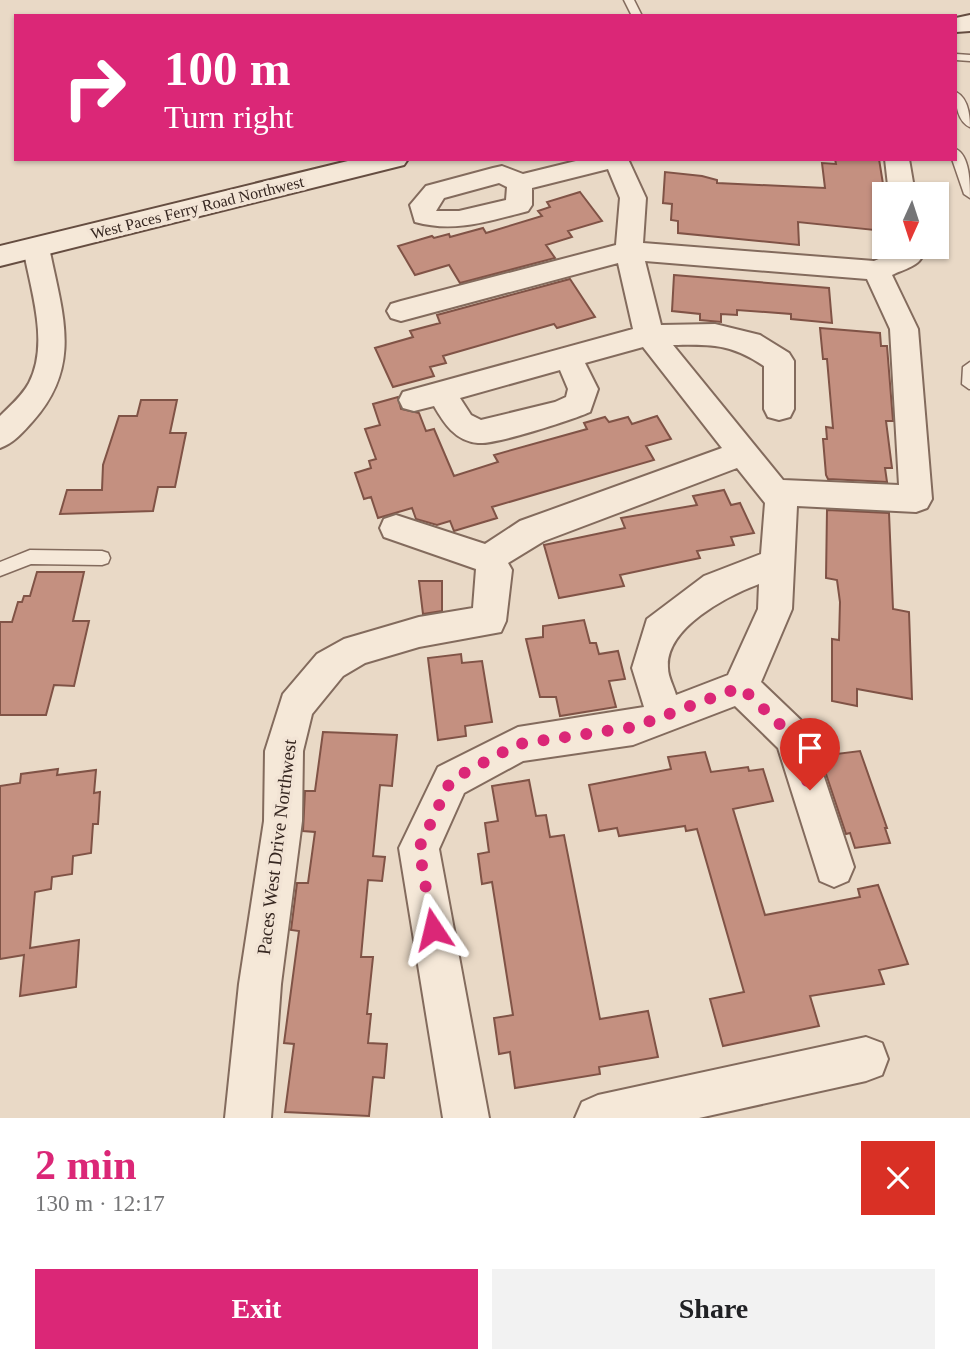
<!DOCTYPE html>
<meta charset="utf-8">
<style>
body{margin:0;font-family:Georgia,serif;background:#f2f2f2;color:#202124;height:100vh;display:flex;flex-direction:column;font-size:26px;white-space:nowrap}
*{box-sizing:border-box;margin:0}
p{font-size:23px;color:#757577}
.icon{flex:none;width:38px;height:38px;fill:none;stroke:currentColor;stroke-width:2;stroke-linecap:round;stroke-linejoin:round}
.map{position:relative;height:1118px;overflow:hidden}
.details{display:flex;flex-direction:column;background:#fff;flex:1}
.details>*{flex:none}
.guide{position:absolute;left:14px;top:14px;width:943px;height:147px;border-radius:0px;box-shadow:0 2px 5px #0004;background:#db2777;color:#fff;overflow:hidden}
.needle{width:46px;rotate:183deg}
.tools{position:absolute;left:872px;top:182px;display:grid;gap:14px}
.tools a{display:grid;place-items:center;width:77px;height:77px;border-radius:0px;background:#fff;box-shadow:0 2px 5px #0004;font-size:35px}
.pin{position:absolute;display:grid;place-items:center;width:60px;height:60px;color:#fff;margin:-72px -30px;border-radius:50% 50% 50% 0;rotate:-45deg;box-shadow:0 0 7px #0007}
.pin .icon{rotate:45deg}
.me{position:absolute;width:77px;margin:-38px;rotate:350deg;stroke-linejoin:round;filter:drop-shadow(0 0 5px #0008)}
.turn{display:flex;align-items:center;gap:24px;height:147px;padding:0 35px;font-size:32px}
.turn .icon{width:91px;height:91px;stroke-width:2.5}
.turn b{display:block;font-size:49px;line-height:60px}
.round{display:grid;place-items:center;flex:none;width:74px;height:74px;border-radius:0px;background:#f2f2f2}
.head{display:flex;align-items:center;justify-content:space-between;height:119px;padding:0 35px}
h1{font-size:42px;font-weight:700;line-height:52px;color:#db2777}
.action{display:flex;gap:14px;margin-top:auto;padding:14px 35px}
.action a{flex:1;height:80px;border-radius:0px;background:#db2777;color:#fff;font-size:28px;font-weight:700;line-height:80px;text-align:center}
.action a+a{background:#f2f2f2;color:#202124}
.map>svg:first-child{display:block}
.building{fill:#c49080;stroke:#805346;stroke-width:2}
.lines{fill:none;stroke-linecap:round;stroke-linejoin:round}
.service-casing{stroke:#836b5d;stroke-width:3}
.minor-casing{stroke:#836b5d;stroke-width:4}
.secondary-casing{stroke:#654d41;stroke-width:4}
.service{fill:#f5e8d8;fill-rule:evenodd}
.minor{fill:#f5e8d8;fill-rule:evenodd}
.secondary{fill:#f5e8d8;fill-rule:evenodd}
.route{stroke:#db2777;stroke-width:12;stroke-dasharray:0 21.6}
.labels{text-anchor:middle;stroke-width:7;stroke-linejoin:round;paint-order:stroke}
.far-street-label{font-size:16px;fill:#352620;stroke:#f2e4d5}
.street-label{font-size:19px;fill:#352620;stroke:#f2e4d5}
</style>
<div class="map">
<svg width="970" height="1118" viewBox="0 0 970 1118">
<rect width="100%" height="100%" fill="#e9d9c6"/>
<!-- building -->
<path class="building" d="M835,159H879L884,190V231L798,222L799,245L678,233V221L671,220L672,204L663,203L665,172L702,176L717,180V183L825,188L822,163L836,164Z
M580,192L602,221L568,231L572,237L546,245L555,258L460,283L449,265L415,275L398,246L432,236L434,238L449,234L450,237L483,228L486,233L542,216L538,211L550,207L547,202Z
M674,275L829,288L832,323L791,319V314L737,310V315L721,314V322L700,320V314L672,311Z
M570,279L595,317L557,328L554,324L443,356L446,363L430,367L434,376L393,387L375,348L413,337L410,331L440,323L437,315Z
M820,328L880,333L881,346H887L893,421H886L892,468H885L887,482L828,479L826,475L823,439H827L826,427L833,428L827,359H823Z
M398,397L401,409L419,413L426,431L434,429L454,476L498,462L494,455L587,429L584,423L605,417L609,422L628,417L632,424L657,416L671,439L646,446L654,460L492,507L497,518L454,531L450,521L437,525L416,519L412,508L378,518L371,497L364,499L355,473L371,468L369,461L376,459L365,429L380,425L373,404Z
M141,400H177L170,433H186L175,487H158L153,511L60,514L67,490H102L103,465L119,416H137Z
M724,490L731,505L740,503L754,533L731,537L734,545L697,551L700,558L620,575L624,586L559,598L544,545L625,528L621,518L697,505L693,496Z
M827,510L889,513L893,609L909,612L912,699L857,689V706L832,701V639L839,640L840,602L837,580L826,578Z
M37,572H84L73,621H89L74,686L54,685L46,715H0V622H12L18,602H22L24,596H30Z
M419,581H442V611L423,614Z
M584,620L590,643H596L599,654L618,651L625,679L609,681L616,707L560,716L556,697H540L526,639L543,637V626Z
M461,654L462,663L482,661L492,722L465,726L466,736L438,740L428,658Z
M323,732L397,735L392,786L380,785L373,856L385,857L382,881L368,880L361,957H373L367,1014H371L368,1043L387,1044L384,1078L373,1077L369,1116L285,1112L294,1044L284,1043L299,931L291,930L297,883H308L315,832L303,831L305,791H315Z
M860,751L887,828H885L890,843L855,848L850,833L846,834L820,756Z
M705,752L711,772L748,767L749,771L763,769L773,801L733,809L765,915L860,897L858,889L878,885L908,964L879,970L884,984L810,996L819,1026L723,1046L710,999L744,992L697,829L686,831L685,826L619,836L617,828L599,831L589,785L671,769L668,757Z
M58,769L57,775L96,770L94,793L100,792L98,824H93L91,853L73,856L72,874L52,877L51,889L35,892L30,948L79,940L76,987L20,996L24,955L0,959V786L20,783L21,774Z
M529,780L536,816L546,815L550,837L564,835L600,1019L648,1011L658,1057L599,1067L600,1074L515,1088L510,1052L499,1054L494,1018L513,1015L492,882L482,884L478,854L489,852L485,823L498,821L492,786Z"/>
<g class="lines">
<defs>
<path id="service" d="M624,0H634L642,16H632Z
M956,54L970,55V61L956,60Z
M956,92C968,98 970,115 970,127C958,122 955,104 956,92Z
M956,149C970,156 970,183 970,198L964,194L952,159H956Z
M970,362V389H969L962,384L963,367Z
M30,550L102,551L108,553L110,558L108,563L102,565L31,564L0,576V562Z"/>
<path id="minor" d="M584,159H628L646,198L643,243L874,261L897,251V247H923C926,265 906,268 892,275L918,329L932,499L927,508L916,512L797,506L792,609L761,682L807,726L854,867L848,881L834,887L820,881L778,748L735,706L633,745L523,761L464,793L439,849L489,1118H443L399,848L438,767L518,727L644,707L632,668L647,619L704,576L761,554L765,503L737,468L544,541L508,563L512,570L506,621L501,632L419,647L365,663L343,676L312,714L303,751L302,821L281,984L271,1118H225L239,984L264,821L265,751L283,694L317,654L344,639L419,617L473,608L476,569L384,537L380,528L384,519L396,515L485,544L520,521L722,448L643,347L585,363L598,389L590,412C572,420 495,445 478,443C455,441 444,423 434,406L414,411L403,408L399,400L403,392L414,389L633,329L618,263L401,321L391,318L387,311L391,304L401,301L616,245L620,198L608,169L532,188V205L528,211C489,221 455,233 415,222L410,205L426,186L493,168L502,166L523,174ZM499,183L507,187L506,200L459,211H436L444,198ZM645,261L867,279L890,329L899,485L783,480L673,345C712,344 731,344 764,366V409L768,417L779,420L790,417L794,409V361L789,353L760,335L715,324L661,325ZM560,370L568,389L566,397L555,402L481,420L471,415L460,398ZM759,584L758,609L728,675L676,695C674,687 668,677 668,668C665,628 727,596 759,584Z
M885,159H909L915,194H889Z
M36,238L45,241L49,247C62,313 83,365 33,421C23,432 14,443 0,448V416C10,406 22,396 29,383C50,343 30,288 23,247L27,241Z
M866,1037L882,1043L888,1059L882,1075L866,1081L699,1118H575L582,1102L598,1095Z"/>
<path id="secondary" d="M970,15V31L956,32V18Z
M356,159H408L404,165L0,266V246Z"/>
</defs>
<!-- service casing -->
<use href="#service" class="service-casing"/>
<!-- minor casing -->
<use href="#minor" class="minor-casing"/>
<!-- secondary casing -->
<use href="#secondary" class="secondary-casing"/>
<!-- service -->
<use href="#service" class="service"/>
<!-- minor -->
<use href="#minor" class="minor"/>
<!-- secondary -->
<use href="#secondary" class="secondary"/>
</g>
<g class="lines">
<!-- route -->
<path class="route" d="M433,929L419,848L451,780L518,744L634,727L741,687L794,738L810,790"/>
</g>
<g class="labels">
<!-- far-street labels -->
<g class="far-street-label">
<text transform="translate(197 207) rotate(-14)" y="6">West Paces Ferry Road Northwest</text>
</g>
<!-- street labels -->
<g class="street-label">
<text transform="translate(276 847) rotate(-83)" y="7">Paces West Drive Northwest</text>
</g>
</g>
</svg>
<div class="tools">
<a><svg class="needle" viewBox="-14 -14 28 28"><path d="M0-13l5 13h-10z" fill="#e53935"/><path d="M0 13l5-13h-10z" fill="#757577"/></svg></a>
</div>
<div class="pin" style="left:810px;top:790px;background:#d93025"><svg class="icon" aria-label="arrive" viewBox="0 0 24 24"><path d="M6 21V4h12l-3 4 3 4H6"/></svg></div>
<svg class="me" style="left:433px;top:929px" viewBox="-20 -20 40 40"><path d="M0-17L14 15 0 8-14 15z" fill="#db2777" stroke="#fff" stroke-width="4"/></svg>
<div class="guide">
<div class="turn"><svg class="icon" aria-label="right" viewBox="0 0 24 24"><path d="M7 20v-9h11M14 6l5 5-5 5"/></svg><div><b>100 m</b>Turn right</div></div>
</div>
</div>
<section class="details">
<div class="head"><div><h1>2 min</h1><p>130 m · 12:17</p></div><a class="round" style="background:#d93025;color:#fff"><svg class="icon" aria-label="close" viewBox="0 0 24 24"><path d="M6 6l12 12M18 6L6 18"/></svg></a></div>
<div class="action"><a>Exit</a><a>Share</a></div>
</section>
